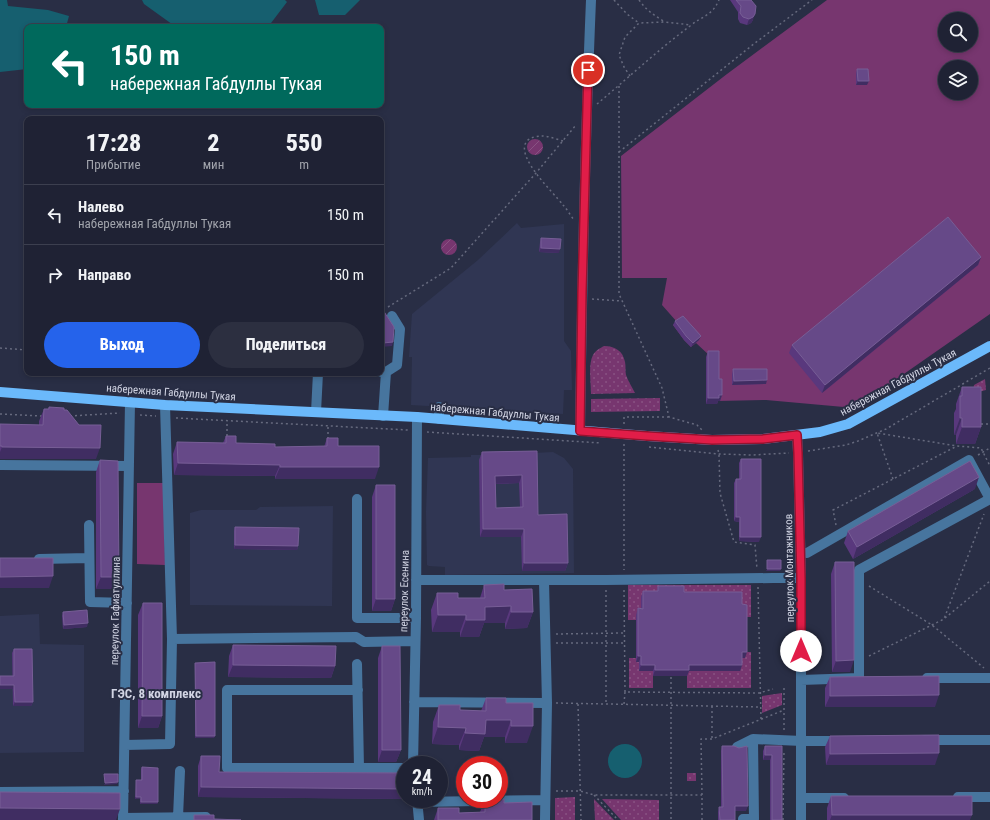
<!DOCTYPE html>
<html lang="ru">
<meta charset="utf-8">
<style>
body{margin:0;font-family:"Roboto Condensed",sans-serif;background:#2c2f40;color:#f1f3f6;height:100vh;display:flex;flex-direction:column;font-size:15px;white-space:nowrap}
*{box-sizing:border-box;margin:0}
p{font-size:13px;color:#a1a4ac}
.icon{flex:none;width:22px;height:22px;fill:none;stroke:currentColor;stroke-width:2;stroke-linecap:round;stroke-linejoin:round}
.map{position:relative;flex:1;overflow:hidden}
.side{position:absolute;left:24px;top:116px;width:360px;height:260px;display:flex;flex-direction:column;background:#1f2234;border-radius:8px;box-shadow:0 2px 6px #0003,0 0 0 1px #3c3f4f}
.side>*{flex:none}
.hud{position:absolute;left:24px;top:24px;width:360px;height:84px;border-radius:8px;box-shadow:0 2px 6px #0003,0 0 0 1px #3c3f4f;background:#00695c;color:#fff;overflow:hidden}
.buttons{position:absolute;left:938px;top:12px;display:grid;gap:8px}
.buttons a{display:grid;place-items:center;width:40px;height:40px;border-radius:50%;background:#1f2234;box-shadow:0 2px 6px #0003,0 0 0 1px #3c3f4f;font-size:20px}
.speed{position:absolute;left:396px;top:756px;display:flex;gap:8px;font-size:20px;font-weight:700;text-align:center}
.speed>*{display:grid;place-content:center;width:52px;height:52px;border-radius:50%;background:#1f2234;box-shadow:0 2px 6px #0003,0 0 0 1px #3c3f4f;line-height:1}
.speed small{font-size:10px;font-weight:400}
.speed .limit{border:6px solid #d22;background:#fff;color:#111}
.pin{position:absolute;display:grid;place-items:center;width:34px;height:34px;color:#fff;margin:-17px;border:2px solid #fff;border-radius:50%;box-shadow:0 1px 4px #0007}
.me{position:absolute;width:44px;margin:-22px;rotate:0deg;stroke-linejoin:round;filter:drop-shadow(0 0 3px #0008)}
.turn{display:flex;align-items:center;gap:14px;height:84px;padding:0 20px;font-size:18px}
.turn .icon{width:52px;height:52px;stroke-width:2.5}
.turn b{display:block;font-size:28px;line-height:34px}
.eta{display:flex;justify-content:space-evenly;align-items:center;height:68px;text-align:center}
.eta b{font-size:24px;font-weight:800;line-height:28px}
.button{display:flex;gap:8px;margin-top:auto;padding:8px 20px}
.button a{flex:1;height:46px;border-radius:24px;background:#2563eb;color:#fff;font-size:16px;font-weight:800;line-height:46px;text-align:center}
.button a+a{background:#2c2f40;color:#f1f3f6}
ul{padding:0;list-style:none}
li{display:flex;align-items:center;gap:12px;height:60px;padding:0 20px;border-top:1px solid #3c3f4f}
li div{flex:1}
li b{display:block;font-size:15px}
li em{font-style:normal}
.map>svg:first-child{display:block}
.built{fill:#303653}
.grass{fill:url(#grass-dots)}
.garden{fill:url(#garden-furrows)}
.pitch{fill:#77366f;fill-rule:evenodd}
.water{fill:#165f6f}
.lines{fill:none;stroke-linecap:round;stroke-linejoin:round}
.path{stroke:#666a7e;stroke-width:1.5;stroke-dasharray:2 3;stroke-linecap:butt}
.minor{stroke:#47759e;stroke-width:10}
.major{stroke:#6bb9fb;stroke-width:10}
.wall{fill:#59387d;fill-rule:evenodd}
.shaded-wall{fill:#402d62}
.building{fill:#664988;stroke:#775e96;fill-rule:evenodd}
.route-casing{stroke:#92132f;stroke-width:10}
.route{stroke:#e11d48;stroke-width:7}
.labels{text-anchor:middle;stroke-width:4;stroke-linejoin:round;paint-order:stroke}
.street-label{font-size:11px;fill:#d1d4e3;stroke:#292e45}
.quarter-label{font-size:13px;font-weight:bold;fill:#d1d4e3;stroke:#292e45}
</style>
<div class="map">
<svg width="990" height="820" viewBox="0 0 990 820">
<defs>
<pattern id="grass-dots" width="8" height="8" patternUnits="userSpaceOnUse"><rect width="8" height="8" fill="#77366f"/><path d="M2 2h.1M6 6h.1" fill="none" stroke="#895283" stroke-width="1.8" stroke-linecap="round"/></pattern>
<pattern id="garden-furrows" width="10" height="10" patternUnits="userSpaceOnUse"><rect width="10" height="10" fill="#77366f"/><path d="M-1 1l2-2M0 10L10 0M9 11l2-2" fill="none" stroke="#895283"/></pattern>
</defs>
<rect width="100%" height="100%" fill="#292e45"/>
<!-- built -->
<path class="built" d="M517,223L521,228L564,224V341L571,351L572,390H564L563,414L411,405L412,357H409L412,314L478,260Z
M553,452L564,458L573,469L574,573L445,575V567L429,566L427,565L426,512L428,458L471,457V455H533V453Z
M333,506L332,606L190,605V513L201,510H256L260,507Z
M39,614L40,644L84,645V752L0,753V616Z"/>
<!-- grass -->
<path class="grass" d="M604,346C615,346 623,351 625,362C626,366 625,371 626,375C628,381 632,387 635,393L591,394C591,383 588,364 593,355C596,350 599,349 604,346Z
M985,379L986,390L978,392L973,391L974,385Z
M660,398V411L591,412V399Z
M628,585H751V617L641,615L636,620H628Z
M745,652H751V688H687V671H739L740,658Z
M629,658H636V662H639V671H653V688H629Z
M782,693V705L762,713V696Z
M687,773H696V781H687Z
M575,797V820H555V798Z
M594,799L614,820H595Z
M602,799L659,800V820H621Z"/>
<!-- garden -->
<path class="garden" d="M527 147a8 8 0 1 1 16 0a8 8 0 1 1-16 0Z
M441 247a8 8 0 1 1 16 0a8 8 0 1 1-16 0Z"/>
<!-- pitch -->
<path class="pitch" d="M827,0H990V314L855,408L766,400L717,401V404H706V357L710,356L696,343L691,347L684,340L673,325L677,322L662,305L667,278H622L621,156L727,74ZM945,19H971V45H945ZM945,67H971V93H945Z
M137,483H164L165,565L137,564Z"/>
<!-- water -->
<path class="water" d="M0,0H7L8,6L48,10L69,16L66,27H27V69L0,72Z
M142,0H285L287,2L268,27H176L144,4Z
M315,0H360L345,15H319Z
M608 761a17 17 0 1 1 34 0a17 17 0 1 1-34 0Z"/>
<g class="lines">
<!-- path -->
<path class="path" d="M614,0L627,14L639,23
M639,0C646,10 655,16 665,22
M630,76L624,67L619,55L625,37L639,23L665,22L691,25
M619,86V294L662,388L669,417L697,425L702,430
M597,104C628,78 658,50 690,26C702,16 712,16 719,0
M563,141C556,139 548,136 542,136C537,136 531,137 527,141C514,156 554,193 563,205C567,209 570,215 574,220
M619,152L755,43L812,0
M592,299L622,301
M388,307L451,268L536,173L576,125
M0,348L27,350
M0,414L42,416
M140,415L156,416
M70,416L120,413
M176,418L408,430
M624,424V417H669
M981,424H990
M328,427V439
M427,432L601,443
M227,436V421
M624,444V570
M649,447L719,454L752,455L789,453
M718,450L719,454L720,493L734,542L755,545L757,569
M808,451L846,445L858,441L886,429L990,368
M978,455L990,448
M893,479L877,433L957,446L981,448L990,466
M836,525L833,510L957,446
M869,586L932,625L984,668
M758,587L761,719
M606,590V704
M624,590L625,692L759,693L773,689
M945,618L990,581
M556,634L624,633
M556,643H624
M869,656L944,619L984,514
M671,677V820
M556,703L760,707
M578,704L581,820
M624,704L625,692
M712,706V739
M784,730V688
M556,791H580L594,795H702
M594,795L618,820
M702,820V795L701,739H712L784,710
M783,820L784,750"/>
<!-- minor -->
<path class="minor" d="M381,372H386L383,416
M386,372L397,365L400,329L392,316
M439,407V419
M316,412L318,373
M580,431C582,287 585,144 591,0
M797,435L798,453L801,578V820
M0,465L129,466
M357,499V618H416
M89,525L90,602L127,603
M807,553L969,460L990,499
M39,559L89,558
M416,580H606L773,578H801
M544,581L547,703L545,820
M172,639L356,637L364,642L415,641
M357,664L359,768
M927,678H990
M801,680L859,678V570L990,499
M358,690H227V768H405
M414,702L547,703
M925,740H990
M125,745L170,744L172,639L165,405
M737,747L753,739L802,741H841
M413,765L416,618L417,417
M0,792L124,791
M958,797H990
M801,798H844
M417,799L419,820
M418,802L545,800
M178,817L180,771
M123,818L206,817
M743,819H754L753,739
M123,820L130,402"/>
<!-- major -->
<path class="major" d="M0,392L165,405L417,417L647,436L712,440L763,439L820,432L848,424L990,346"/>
</g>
<!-- wall -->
<path class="wall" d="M730,0H751L753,20L751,23L747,25L740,23L738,19V12Z
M857,69L867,85H856V73Z
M541,238L559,253L539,252L540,242Z
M981,257L978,265L822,393L789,353L792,345Z
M675,321L699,340L691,347L684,340L673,325Z
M708,351L719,379L722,395L720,401H718L717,404H706V357Z
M733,369L766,384L732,385V374Z
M962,387L981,427L975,444H956V435H954V413L956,409V404Z
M49,407L64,410L96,459H0V424L39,425V421L44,409H48Z
M226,436L236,443L275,447H324L327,438L338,446L375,479H275V476L174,475L173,454L177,442L223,443Z
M537,451L538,515L568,563L565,571H522L521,537H480L479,460L482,452ZM519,483L520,507L496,508V484Z
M741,459L759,542L739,541V522L734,521V483L736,479H739V463Z
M100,460L119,577L114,589H96V472Z
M376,485L395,599L391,611H372V497Z
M975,489L853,559L844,543L848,531Z
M235,527L298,546L297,550L234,549V531Z
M835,562L850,672H832L831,574Z
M484,585L504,590L533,612L527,628L505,629V623H484L479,637H460V632H432L431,610L437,593L458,598H480Z
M658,586L742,604L745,658H742V665L740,671H689L687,676H653V671H639V662H636V615L638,608L641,609V597L643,591H657Z
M143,603L162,716L158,728H138V615Z
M63,612L87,627L63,629L62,616Z
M233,645L335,666L331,678L228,677L229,656Z
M382,646L401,750L396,762H378V658Z
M14,649L33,702L31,706H13L12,653Z
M195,663L214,738H195Z
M830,677L935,707H825V688Z
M486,698L506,703L527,743H505V737H484L479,751L459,750V745L432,744L433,722L439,705L460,710L481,711Z
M830,736L935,765H826L825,747Z
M722,746L746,811H735V820H718V812L719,807H721V751Z
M765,746H782V820H770V760H763V751Z
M201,756L219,772L405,773V799L198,797V766Z
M142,767L158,802L157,804H140V799H135L136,782V780H141V769Z
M831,796L970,820H827V808Z
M485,799L504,803L532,820H434L438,808L459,813L480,812Z"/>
<!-- shaded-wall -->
<path class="shaded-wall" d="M755,14L753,20L751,23L747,25L749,19Z
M858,81H869L867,85H856Z
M541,248L560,249L559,253L539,252Z
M981,257L978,265L822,393L825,385Z
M701,336L699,340L691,347L693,343Z
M393,342L392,346L381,347L383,343Z
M767,380L766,384L732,385L734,381Z
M719,395H722L720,401H718L717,404H706L708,398Z
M960,418H962L956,435H954Z
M962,427H981L975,444H956Z
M2,447L100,448L96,459H0V452Z
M178,463L280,465L275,476L174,475Z
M280,467H379L375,479H275Z
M522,475L519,483L492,484L495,476Z
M979,477L975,489L853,559L857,547Z
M736,517H740L739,522L734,521Z
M483,529H524L521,537H480Z
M740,537H761L759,542L739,541Z
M235,545L298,546L297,550L234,549Z
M524,563H568L565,571H522Z
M767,569H781L780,571H766Z
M53,576L49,588H0V577Z
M101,577H119L114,589H96Z
M376,599H395L391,611H372Z
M511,606L505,623H484L479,637H460L466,620L485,607Z
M511,612H533L527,628L505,629Z
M438,615H466L460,632H432Z
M88,623L87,627L63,629L64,625Z
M742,652H747L745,658H740Z
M638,656H641L639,662H636Z
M854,660L850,672H832L836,661Z
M233,665L335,666L331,678L228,677Z
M641,665H655L653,671H639Z
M689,665H742L740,671H689L687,676H653L655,670Z
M0,685H14L13,689H0Z
M939,695L935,707H825L830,696Z
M15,702H33L31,706H13Z
M142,716H162L158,728H138Z
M486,720H511L505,737H484L479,751L459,750L465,733Z
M511,726H533L527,743H505Z
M438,727L466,728L459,745L432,744Z
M196,736H215L214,738H195Z
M382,750H401L396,762H378Z
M939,753L935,765H826L830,754Z
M765,755H772L770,760H763Z
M118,782L117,784L104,785L105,783Z
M201,787L405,789V799L198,797Z
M136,797H141L140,799H135Z
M141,802H158L157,804H140Z
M735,806H748L746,811H733Z
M0,808L120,809L116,820H0Z
M832,815H972L970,820H830Z"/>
<!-- building -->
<path class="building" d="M736,0H751L756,6L755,14L753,17L749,19L743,17L740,13L741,6Z
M857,69H868L869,81H858Z
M948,217L981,257L825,385L792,345Z
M541,238L561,239L560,249L541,248Z
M383,310L394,327L393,342L383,343L382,356H381V311Z
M683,316L701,336L693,343L686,336L675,321Z
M708,351H719V379H722V395H719V398H708Z
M733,369H767V380L734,381Z
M962,387H981V427H962V418H960V396H962Z
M49,407L64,408V410H67L79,425H101L100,448L2,447V446H0V424L43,425L44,409H49Z
M226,436H236V443L275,444V447L327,446V438H338V446H379V467H280V465L178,463L177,442L226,443Z
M537,451L538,515L567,514L568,563H524V529H483L482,452ZM522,475L523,507L496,508L495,476Z
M741,459H761V537H740V517H736V479H741Z
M100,460L118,461L119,577H101Z
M970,461L979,477L857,547L848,531Z
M376,485H395V599H376Z
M235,527L299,528L298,546L235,545Z
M0,558H53V576L0,577Z
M767,560H781V569H767Z
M835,562H854V660L836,661Z
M504,584V590L532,589L533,612H511V606L485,607V620H466V615H438L437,593H458V598H485L484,585Z
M658,586H684V592H742V604L747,605V652H742V665H689V670H655V665H641V656H638V608L643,609V591H658Z
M143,603H162V716H142Z
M87,610L88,623L64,625L63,612Z
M233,645L336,646L335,666L233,665Z
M382,646H400L401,750H382Z
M14,649H32L33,702H15L14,685H0V676H14Z
M215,662V736H196L195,663Z
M939,676V695L830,696V677Z
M486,698H506V703H533V726H511V720H486L485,734L465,733L466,728L438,727L439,705H460V710L486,711Z
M939,735V753L830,754V736Z
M722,746H734L739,748L747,746L748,806H735V820H720L719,807H723Z
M765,746H782V820H772V755H765Z
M201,756H220L219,772L405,773V789L201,787Z
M142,767L158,768V802H141V797H136V780H142Z
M104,774H118V782L105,783Z
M0,792L120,793V809L0,808Z
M831,796H972V815H832Z
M485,799H504V803L532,802V820H438V808H459V813L485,812Z
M194,815H214V819L241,820H194Z"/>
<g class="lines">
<defs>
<path id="route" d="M588,70L582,293L580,431L647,436L712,440L763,439L797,435L798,453L801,578V651"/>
</defs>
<!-- route casing -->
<use href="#route" class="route-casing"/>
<!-- route -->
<use href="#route" class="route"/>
</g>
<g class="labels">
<!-- street labels -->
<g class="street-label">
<text transform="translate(898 382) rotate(-28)" y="4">набережная Габдуллы Тукая</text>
<text transform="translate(171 392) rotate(4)" y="4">набережная Габдуллы Тукая</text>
<text transform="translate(495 412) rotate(5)" y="4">набережная Габдуллы Тукая</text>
<text transform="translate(789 568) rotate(-91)" y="4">переулок Монтажников</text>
<text transform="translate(404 591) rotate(-89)" y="4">переулок Есенина</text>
<text transform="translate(115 611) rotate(-89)" y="4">переулок Гафиатуллина</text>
</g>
<!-- quarter labels -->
<g class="quarter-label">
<text x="156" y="698">ГЭС, 8 комплекс</text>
</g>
</g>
</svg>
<div class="buttons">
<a><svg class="icon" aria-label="search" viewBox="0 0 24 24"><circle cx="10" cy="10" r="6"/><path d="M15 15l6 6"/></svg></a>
<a><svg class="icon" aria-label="layers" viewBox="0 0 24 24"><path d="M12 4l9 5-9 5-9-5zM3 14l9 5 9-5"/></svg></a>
</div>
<div class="speed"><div>24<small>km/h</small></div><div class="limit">30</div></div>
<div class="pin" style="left:588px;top:70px;background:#d93025"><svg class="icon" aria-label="arrive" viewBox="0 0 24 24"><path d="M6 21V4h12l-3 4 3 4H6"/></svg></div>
<svg class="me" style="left:801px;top:651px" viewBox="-20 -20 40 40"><circle r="19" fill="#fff"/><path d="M0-13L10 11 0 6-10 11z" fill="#e11d48"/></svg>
<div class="hud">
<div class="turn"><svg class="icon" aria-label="left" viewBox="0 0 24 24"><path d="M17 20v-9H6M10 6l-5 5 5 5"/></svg><div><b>150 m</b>набережная Габдуллы Тукая</div></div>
</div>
<section class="side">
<div class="eta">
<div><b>17:28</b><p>Прибытие</p></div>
<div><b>2</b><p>мин</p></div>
<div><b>550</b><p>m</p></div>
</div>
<ul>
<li><svg class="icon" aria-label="left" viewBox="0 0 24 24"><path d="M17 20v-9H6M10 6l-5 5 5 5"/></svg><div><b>Налево</b><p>набережная Габдуллы Тукая</p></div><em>150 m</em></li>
<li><svg class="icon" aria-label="right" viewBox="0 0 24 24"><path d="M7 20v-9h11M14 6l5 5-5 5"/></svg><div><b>Направо</b></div><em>150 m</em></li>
</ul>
<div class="button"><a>Выход</a><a>Поделиться</a></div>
</section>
</div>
